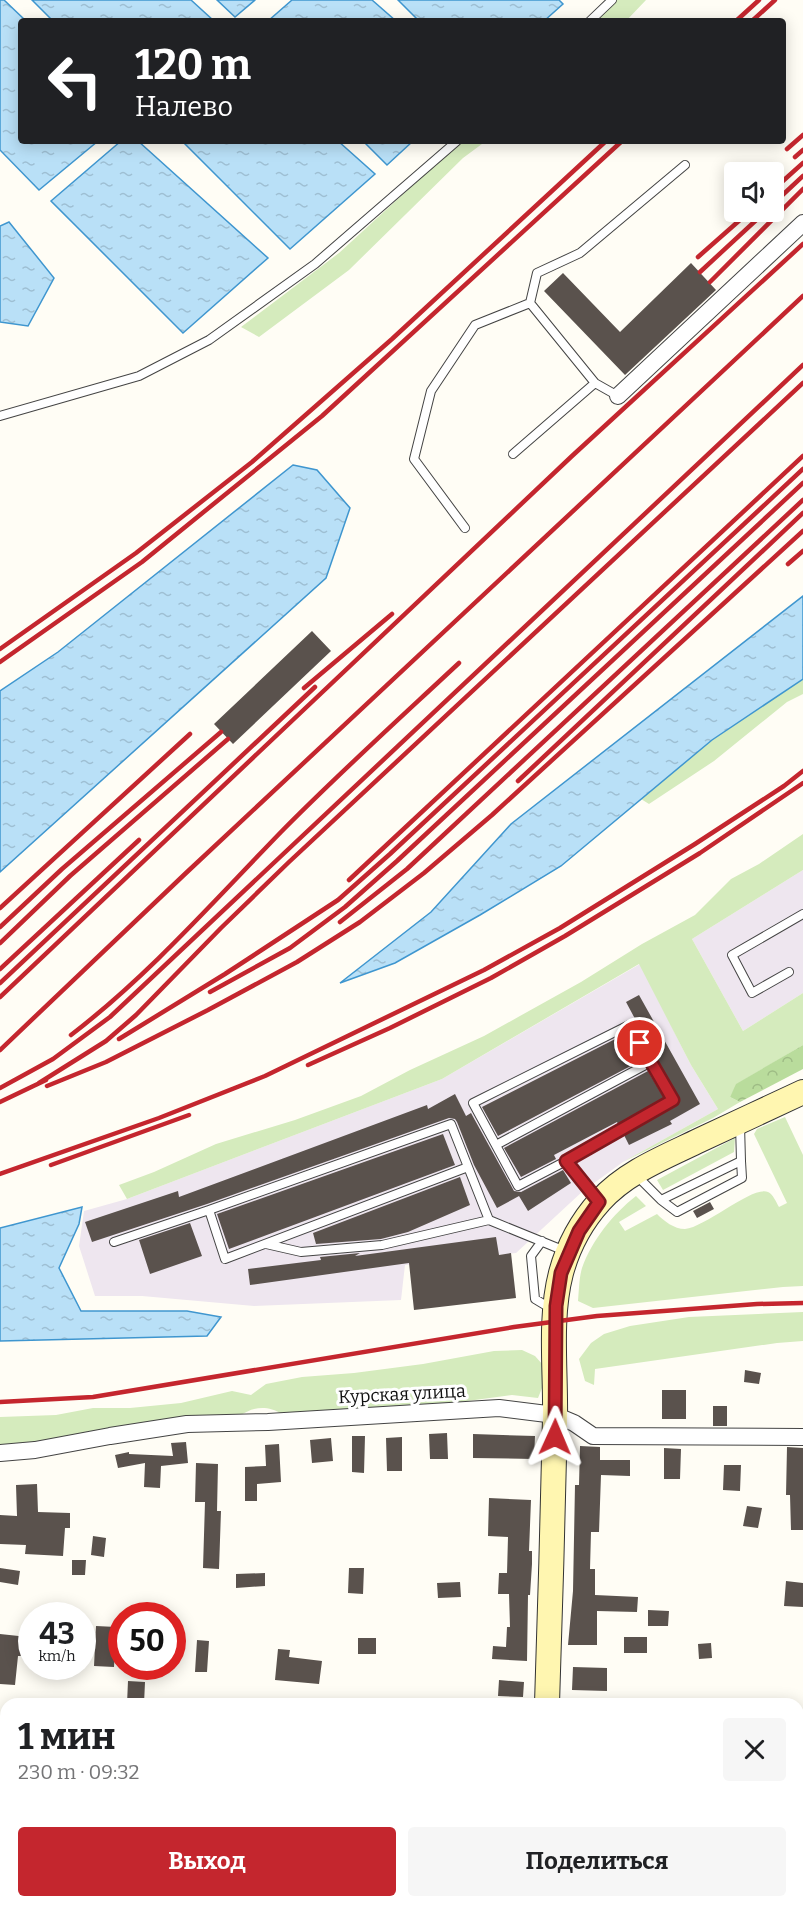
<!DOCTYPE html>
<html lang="ru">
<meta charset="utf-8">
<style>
body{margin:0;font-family:Bitter,serif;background:#f6f6f6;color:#202124;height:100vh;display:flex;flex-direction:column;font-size:22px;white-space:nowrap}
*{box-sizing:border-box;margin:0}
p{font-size:20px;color:#757577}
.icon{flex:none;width:33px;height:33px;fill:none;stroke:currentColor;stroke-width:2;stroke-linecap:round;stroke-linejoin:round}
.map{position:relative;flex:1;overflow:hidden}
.details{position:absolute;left:0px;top:1698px;width:804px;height:210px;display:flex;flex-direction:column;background:#fff;border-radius:18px 18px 0 0;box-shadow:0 3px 15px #0003}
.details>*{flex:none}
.top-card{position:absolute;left:18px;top:18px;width:768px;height:126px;border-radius:6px;box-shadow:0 3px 15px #0003;background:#202124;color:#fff;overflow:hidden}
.tools{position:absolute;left:724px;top:162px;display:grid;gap:12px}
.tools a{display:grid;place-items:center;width:60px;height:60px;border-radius:6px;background:#fff;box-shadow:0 3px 15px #0003;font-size:30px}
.speed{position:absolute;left:18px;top:1602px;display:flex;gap:12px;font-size:30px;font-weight:700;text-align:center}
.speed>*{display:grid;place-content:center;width:78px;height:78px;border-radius:50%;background:#fff;box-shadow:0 3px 15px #0003;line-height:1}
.speed small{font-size:15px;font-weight:400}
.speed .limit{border:9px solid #d22;background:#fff;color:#111}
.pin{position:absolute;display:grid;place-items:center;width:51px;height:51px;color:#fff;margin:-26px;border:3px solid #fff;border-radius:50%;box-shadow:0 2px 6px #0007}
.me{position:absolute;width:66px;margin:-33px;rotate:1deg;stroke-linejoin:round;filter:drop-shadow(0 0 4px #0008)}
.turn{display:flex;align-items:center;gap:21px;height:126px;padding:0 18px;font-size:27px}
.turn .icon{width:78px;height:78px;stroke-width:2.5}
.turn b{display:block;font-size:42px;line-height:51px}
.round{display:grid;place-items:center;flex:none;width:63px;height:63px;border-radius:6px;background:#f6f6f6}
.summary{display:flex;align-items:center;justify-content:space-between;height:102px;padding:0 18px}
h1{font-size:36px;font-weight:700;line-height:45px}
.cta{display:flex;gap:12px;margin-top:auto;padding:12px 18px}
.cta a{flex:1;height:69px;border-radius:6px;background:#c4262e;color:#fff;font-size:24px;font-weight:700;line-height:69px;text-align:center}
.cta a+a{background:#f6f6f6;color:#202124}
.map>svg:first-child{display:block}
.industrial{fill:#eee6ef}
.grass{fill:#d5ebbd}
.forest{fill:url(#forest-crowns)}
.water{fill:url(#water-ripples);stroke:#3f96cf;stroke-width:1.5}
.building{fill:#5a524d}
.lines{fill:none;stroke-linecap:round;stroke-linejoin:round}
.service-casing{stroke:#444;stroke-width:10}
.minor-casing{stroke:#444;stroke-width:18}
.tertiary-casing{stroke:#444;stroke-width:22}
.secondary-casing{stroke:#333;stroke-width:26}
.service{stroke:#fff;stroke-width:8}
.minor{stroke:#fff;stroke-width:16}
.tertiary{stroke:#fff;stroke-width:21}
.secondary{stroke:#fff6b0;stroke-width:24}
.rail{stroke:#c4262e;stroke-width:4.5}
.route-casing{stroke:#7f191e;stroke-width:15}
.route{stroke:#c4262e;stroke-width:10}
.labels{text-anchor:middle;stroke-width:6;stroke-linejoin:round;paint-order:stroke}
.street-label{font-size:18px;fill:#111;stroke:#fff}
</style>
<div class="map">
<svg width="803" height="1908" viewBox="0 0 803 1908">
<defs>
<pattern id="forest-crowns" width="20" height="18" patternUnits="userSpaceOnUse" patternTransform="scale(1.5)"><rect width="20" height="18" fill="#b9dc9c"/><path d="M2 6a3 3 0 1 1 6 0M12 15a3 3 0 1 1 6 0" fill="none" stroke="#9ebc85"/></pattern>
<pattern id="water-ripples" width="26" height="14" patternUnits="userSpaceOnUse" patternTransform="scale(1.5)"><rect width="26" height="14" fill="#b9e0f7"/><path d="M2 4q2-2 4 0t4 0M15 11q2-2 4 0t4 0" fill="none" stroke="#9ebfd3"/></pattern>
</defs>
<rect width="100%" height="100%" fill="#fffdf5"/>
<!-- industrial -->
<path class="industrial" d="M803,870V993L743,1031L692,939Z
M640,964L691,1065L718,1109L623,1162L583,1191L516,1253L405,1265L401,1300L254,1306L142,1296H95L79,1246L84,1211L127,1199L442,1079Z"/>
<!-- grass -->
<path class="grass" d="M615,0H646L626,21H592Z
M461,141H486L463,158L349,270L259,337L241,327L339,253Z
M803,679V694L787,702L714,761L649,804L641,799L712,740Z
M803,834V870L692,939L743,1031L803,993V1045L737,1084L730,1097L740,1102L713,1118L623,1162L718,1109L691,1065L639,964L442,1079L127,1199L119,1185L154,1172L216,1144L295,1120L361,1096L410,1070L484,1036L581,982L642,944L695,915L731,879L759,864Z
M785,1117L803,1155V1286L783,1287L593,1308L578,1301C579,1291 579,1278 582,1268C592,1240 613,1214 636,1196L646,1206L619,1222L625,1231L657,1214C664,1221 674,1229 685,1229C706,1227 753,1185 768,1192C773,1194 776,1202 779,1207L787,1203L754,1134L757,1129Z
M735,1138L734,1152L663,1190L657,1180Z
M803,1312V1341L777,1343L595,1369L594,1385L585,1381L579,1359L591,1343L604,1334L630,1326L689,1317Z
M522,1350L535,1356L543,1365L544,1383L538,1398L512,1395L423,1407L283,1414C264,1404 253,1407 236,1418L0,1448V1417L56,1415L93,1408H130L181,1403L232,1391L251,1395L266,1384L302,1377L354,1373L423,1364L494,1351Z"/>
<!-- forest -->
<path class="forest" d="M803,1045V1069L740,1102L730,1097L736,1084Z"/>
<!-- water -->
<path class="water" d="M0,0H4L26,21H21V141H98L39,190L0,150Z
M32,0H191L214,21H53Z
M217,0H255L235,17Z
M292,0H372L396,21H268Z
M398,0H559L563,4L544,21H419Z
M121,141H138L268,258L183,333L51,201Z
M182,141H338L375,174L290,249Z
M363,141H413L387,165Z
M9,222L54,278L28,326L0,322V226Z
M293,465L317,470L350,508L326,578L0,872V691L58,652Z
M803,596V679L712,740L561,866L480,915L395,963L340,983L431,912L511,824Z
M82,1207L79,1224L59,1268L81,1311H187L221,1317L207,1336L0,1341V1228Z"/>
<!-- building -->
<path class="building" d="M691,263L716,290L625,375L544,291L563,273L620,332Z
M312,631L331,651L233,744L214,724Z
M639,995L700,1104L670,1121L672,1124L629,1145L624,1135L676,1106L679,1101L626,1002Z
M627,1033L642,1060L498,1136L482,1107Z
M648,1071L664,1098L618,1124L617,1122L554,1155L556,1159L521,1177L504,1148Z
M455,1094L466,1116L471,1113L514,1191L521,1192L563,1170L571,1183L528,1211L519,1196L497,1208L474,1165L457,1122L455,1119L449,1118L207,1204L92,1242L85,1222L178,1191L179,1197L427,1105L428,1109Z
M443,1134L455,1165L229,1249L217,1214Z
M460,1177L470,1205L408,1232L381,1239L316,1244L313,1233Z
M710,1202L714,1209L697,1218L693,1211Z
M190,1223L202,1256L150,1274L139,1240Z
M496,1237L499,1255L511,1253L516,1298L414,1310L409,1263L250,1285L248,1269L321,1260L320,1257L360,1253L355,1256Z
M745,1370L761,1373L759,1384L744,1382Z
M662,1390H686V1419H662Z
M713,1406H727V1426H713Z
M447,1433L448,1459H430L429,1434Z
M473,1434L535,1436L534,1459L473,1458Z
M352,1436H365L364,1473L352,1472Z
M402,1437V1471H387L386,1438Z
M331,1438L333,1461L312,1463L310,1440Z
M186,1442L188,1463L161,1466L160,1488L144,1487L145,1463L118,1468L115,1455L129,1452V1454L173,1456L171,1443Z
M279,1444L281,1482L257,1484V1501H245V1467L266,1466L265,1445Z
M580,1446L600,1447V1460H630V1476L601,1475L599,1532H591L590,1569H595V1595L638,1597L637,1612L597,1611V1645H568L573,1591L575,1485H579Z
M787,1447L803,1448V1530H791L790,1495H786Z
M664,1448L681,1449L680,1479H664Z
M196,1463L218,1464L217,1511H221L219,1569L203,1568L205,1502H195Z
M724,1465H741L740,1491L723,1490Z
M37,1484L38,1512L70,1513V1528H65L63,1556L25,1554L26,1545L0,1544V1515L17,1516L16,1485Z
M489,1498L531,1500L529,1551H532V1564L530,1595H528L527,1661L492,1659L493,1646L506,1647L507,1627H510L509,1594H498L499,1573H507L508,1537L488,1536Z
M747,1506L762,1508L758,1528L743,1526Z
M93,1536L106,1538L104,1557L91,1555Z
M72,1560H86L85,1575H72Z
M0,1568L20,1571L18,1585L0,1582Z
M349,1568H364L363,1594L348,1593Z
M265,1573V1586L236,1588V1574Z
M786,1581L803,1583V1607L784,1606Z
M460,1582L461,1597L438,1598L437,1583Z
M648,1610L669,1611L668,1626H648Z
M96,1626L116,1627L114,1667L94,1666Z
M0,1634L28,1637L26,1656H18L15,1685L0,1684Z
M624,1637H647V1653H624Z
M358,1638H376V1654H358Z
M197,1640L209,1641L207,1672H195Z
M711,1643L712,1658L699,1659L698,1644Z
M278,1649L290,1650L289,1657L322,1661L319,1684L275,1680Z
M573,1667L607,1668V1691L572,1690Z
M499,1680L524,1682L523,1697L498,1696Z
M128,1681L145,1682L144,1704H127Z"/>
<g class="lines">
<defs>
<path id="service" d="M590,21L612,0
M595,383L530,303L537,273L580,253L685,165
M0,416L139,376L209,340L315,264L457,141
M513,454L595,383L618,396
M465,528L414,459L431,391L475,325L530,303
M789,972L752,993L732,955L803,914
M496,1145L651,1062
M566,1161L518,1186L473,1103L629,1025L673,1100L566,1161L599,1201
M468,1167L225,1259L209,1210L451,1124L489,1220L565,1251
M636,1175L661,1200L741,1161L740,1125
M661,1200L677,1212L742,1178L741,1161
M542,1241L531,1256L535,1299L545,1305L552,1306
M114,1242L209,1210
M266,1244L301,1252L382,1245L489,1220"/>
<path id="minor" d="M618,396L803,223
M0,1453L35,1450L110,1436L187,1424L268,1422L499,1408L555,1415L574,1423L593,1436L803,1437"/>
<path id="tertiary" d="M0,1767L6,1768
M798,1793H803"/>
<path id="secondary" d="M547,1704C550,1609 553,1513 555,1418C556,1371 549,1319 561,1273C568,1247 582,1221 600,1201C626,1172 665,1157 700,1140C734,1124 769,1108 803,1092
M541,1908V1902"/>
</defs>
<!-- service casing -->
<use href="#service" class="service-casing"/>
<!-- minor casing -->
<use href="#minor" class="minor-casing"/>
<!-- tertiary casing -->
<use href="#tertiary" class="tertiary-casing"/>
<!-- secondary casing -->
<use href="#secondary" class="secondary-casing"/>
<!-- service -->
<use href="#service" class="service"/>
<!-- minor -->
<use href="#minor" class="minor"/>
<!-- tertiary -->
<use href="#tertiary" class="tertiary"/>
<!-- secondary -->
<use href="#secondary" class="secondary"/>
<!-- rail -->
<path class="rail" d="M736,21L759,0
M752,21L775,0
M787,149L803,135
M795,157L803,150
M774,189L803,163
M774,203L803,176
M698,257L749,212
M700,272L765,212
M710,282L803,189
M788,564L803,551
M0,649L136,553L252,462L392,339L606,141
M0,662L142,562L322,416L622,141
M304,688L392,614
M518,781L803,513
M349,880L803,456
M0,908L190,734
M340,922L407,869L803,500
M0,927L62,869L221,732
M0,943L70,876L228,739
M0,969L139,840
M0,983L315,687
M210,992L290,948L345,907L397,861L803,483
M0,997L572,456L803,244
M71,1035C148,976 213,902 281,832C338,774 399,719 459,663
M119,1039L225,974L338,900L390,854L803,469
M0,1050L186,873L803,296
M308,1065L390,1028L491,978L565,936L700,853L803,783
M39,1083L106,1041L136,1015L221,928L289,862L803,383
M47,1086L106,1062L208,1010L297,962L360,922L424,873L492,815L803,531
M0,1088L53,1059L110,1017L803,365
M0,1102L46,1080
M51,1165L189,1115
M0,1174L159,1118L265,1076L484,970L560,928L695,844L784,786L803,771
M0,1402L93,1397L514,1327L597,1316L757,1304L803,1303"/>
</g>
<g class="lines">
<defs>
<path id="route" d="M555,1437L556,1306L561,1273L579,1231L599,1202L566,1161L673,1100L640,1043"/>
</defs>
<!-- route casing -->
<use href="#route" class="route-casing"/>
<!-- route -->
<use href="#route" class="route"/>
</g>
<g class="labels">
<!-- street labels -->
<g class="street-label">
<text transform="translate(402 1394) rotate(-3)" y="6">Курская улица</text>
</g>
</g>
</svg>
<div class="tools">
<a><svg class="icon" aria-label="sound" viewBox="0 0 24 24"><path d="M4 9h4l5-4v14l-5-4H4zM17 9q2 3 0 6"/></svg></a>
</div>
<div class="speed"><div>43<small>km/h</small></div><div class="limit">50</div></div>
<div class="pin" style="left:640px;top:1043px;background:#d93025"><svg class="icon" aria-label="arrive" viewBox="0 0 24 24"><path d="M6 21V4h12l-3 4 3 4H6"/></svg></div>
<svg class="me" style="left:555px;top:1437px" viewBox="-20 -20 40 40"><path d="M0-17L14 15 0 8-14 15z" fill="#c4262e" stroke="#fff" stroke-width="4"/></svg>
<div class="top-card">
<div class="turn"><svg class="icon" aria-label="left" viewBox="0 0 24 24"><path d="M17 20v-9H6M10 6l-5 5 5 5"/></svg><div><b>120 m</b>Налево</div></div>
</div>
<section class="details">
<div class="summary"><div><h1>1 мин</h1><p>230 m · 09:32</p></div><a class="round"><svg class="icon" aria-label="close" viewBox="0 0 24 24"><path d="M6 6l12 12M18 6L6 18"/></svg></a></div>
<div class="cta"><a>Выход</a><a>Поделиться</a></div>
</section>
</div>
